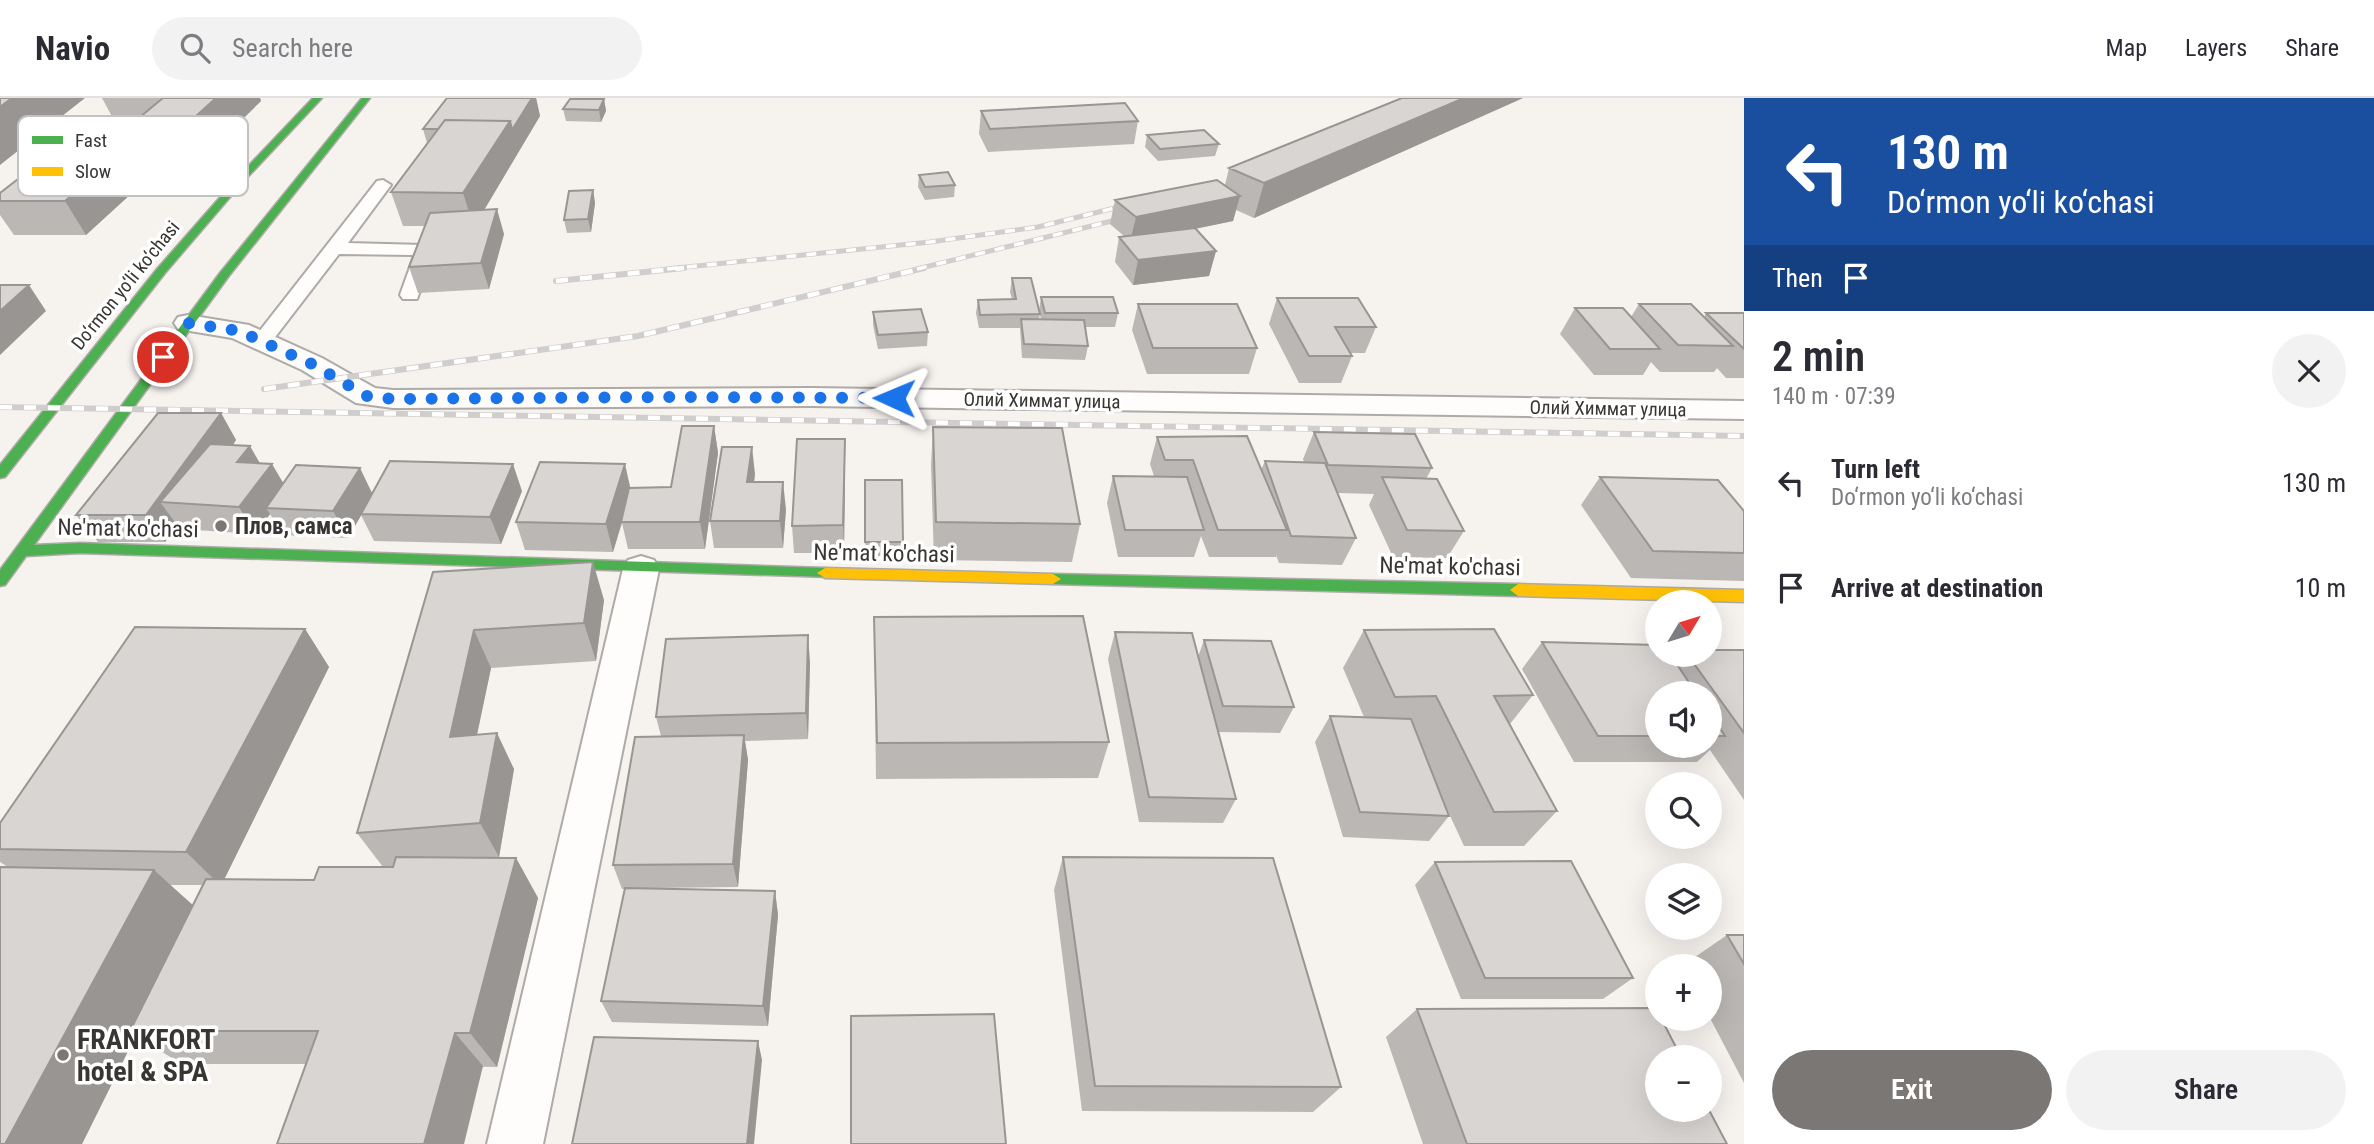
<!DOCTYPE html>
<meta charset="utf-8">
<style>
body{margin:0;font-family:"Roboto Condensed",sans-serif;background:#f2f2f3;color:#2b2b33;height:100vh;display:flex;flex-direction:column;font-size:26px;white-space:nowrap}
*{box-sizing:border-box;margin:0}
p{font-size:23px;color:#7c7c81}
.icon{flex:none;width:38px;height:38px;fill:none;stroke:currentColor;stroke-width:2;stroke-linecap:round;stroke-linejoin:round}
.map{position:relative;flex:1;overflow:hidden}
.sheet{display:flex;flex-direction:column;background:#fff;width:630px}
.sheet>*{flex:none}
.guide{background:#1a4fa0;color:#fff;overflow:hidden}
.needle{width:46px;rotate:52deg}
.fabs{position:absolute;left:1645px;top:492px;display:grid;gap:14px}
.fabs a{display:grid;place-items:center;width:77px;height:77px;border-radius:50%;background:#fff;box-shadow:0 7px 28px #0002;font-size:35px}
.pin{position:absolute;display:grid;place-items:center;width:60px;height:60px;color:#fff;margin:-30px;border:4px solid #fff;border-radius:50%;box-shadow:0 2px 7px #0007}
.me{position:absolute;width:77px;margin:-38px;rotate:271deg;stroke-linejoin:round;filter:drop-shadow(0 0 5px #0008)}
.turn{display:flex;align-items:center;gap:24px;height:147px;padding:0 28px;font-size:32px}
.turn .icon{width:91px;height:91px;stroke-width:2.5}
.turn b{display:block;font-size:49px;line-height:60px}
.then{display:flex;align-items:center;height:66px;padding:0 28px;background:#0003;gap:14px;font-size:26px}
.round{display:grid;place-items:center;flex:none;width:74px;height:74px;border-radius:37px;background:#f2f2f3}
.headline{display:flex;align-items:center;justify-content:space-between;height:119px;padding:0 28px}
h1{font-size:42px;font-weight:600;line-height:52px}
.primary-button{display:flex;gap:14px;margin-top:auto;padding:14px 28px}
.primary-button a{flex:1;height:80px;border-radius:42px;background:#7a7774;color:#fff;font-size:28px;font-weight:600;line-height:80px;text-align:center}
.primary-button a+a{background:#f2f2f3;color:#2b2b33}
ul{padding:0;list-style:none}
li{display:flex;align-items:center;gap:21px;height:105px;padding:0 28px}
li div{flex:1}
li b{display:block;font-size:26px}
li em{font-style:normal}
header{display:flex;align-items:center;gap:42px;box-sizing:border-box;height:98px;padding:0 35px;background:#fff;border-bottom:2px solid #e1e1e2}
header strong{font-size:33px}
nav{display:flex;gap:38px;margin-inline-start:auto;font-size:24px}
.search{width:490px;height:63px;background:#f2f2f3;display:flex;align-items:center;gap:18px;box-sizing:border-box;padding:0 24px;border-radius:38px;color:#7c7c81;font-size:26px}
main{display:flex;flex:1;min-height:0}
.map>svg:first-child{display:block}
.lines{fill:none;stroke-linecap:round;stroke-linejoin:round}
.lane-casing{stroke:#adaaa8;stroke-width:4}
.street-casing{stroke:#adaaa8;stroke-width:4}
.fast-casing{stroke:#adaaa8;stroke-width:3}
.slow-casing{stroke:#adaaa8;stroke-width:3}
.lane{fill:#fefdfc;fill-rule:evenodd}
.street{fill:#fefdfc;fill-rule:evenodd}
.fast{fill:#4caf50;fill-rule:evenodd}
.slow{fill:#ffc107;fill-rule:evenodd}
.rail-far1-casing{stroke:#d0cecd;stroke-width:5}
.rail-casing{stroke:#d0cecd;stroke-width:6}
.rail-far1{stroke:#fff;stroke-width:3.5;stroke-dasharray:10;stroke-linecap:butt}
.rail{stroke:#fff;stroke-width:4.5;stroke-dasharray:12;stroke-linecap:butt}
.wall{fill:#bbb7b5;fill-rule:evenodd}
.shaded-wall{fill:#989593}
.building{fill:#d9d5d2;stroke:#989593;stroke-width:2}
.route{stroke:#1a73e8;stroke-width:12;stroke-dasharray:0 21.6}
.poi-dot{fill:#7a7774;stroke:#fff;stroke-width:2.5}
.labels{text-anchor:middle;stroke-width:7;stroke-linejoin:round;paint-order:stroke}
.far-street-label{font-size:19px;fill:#383533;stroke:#fff}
.poi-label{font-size:23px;font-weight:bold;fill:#383533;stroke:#fff;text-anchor:start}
.street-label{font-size:23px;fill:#383533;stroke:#fff}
.near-poi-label{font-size:28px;font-weight:bold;fill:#383533;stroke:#fff;text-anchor:start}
.key{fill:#fff;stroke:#c3c2c2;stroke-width:2}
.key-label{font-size:19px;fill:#383533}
</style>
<header>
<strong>Navio</strong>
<div class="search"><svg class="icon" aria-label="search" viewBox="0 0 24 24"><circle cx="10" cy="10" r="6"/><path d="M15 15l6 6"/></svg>Search here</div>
<nav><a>Map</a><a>Layers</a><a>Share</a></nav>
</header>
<main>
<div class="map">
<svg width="1744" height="1046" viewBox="0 0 1744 1046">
<rect width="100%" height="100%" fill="#f6f2ee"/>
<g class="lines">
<defs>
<path id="lane" d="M383,82L391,87L348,145L424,147L433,157L417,201H403L400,197L414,158L412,157L339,156L269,247H255L252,243L255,239L377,83Z"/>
<path id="street" d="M188,217L249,227L322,260L375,290L393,292L811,290L1744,303V321L811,308L393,310L356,305L302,272L232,240L178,231L174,225L178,219Z
M641,458L654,462L659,471L543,1046H487L623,471L628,462Z"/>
<path id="fast" d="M313,0H322L243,84L165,175L5,379L0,380V367L157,171L237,80Z
M362,0H370L228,179L34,447L80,445L825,470L833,475L830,479L80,455L26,458L5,487L0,488V472L220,175Z
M1053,476L1518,486L1526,492L1518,498L1053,486L1045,481Z"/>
<path id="slow" d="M825,470L1053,476L1061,481L1053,486L825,480L817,475Z
M1518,486L1744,492V504L1518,498L1510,492Z"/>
</defs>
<!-- lane casing -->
<use href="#lane" class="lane-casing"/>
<!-- street casing -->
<use href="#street" class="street-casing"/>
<!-- fast casing -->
<use href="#fast" class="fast-casing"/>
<!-- slow casing -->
<use href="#slow" class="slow-casing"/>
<!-- lane -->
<use href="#lane" class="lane"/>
<!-- street -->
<use href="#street" class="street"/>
<!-- fast -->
<use href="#fast" class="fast"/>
<!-- slow -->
<use href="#slow" class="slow"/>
<defs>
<path id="rail-far1" d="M667,171L930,144L1038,129L1131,106
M917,171L1128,119"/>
<path id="rail" d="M556,183L684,170
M264,291L638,238L924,170
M0,309L1744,338"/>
</defs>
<!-- rail-far1 casing -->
<use href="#rail-far1" class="rail-far1-casing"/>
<!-- rail casing -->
<use href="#rail" class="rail-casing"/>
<!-- rail-far1 -->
<use href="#rail-far1" class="rail-far1"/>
<!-- rail -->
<use href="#rail" class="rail"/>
</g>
<!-- wall -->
<path class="wall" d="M102,0H260L261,3L211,52H162L168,62L86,137H14L0,117V95L146,29L144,26H116Z
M447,0H536L540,18L484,112L504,136L489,191L418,195L409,169L425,128H403L391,94L427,45L423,31Z
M1402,0H1523L1254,120L1236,112L1233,123L1195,131L1216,153L1209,178L1133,187L1115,164L1119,139L1124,138L1110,126L1115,102L1225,87L1229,70Z
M604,1L606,13L601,24L566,23L563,11Z
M981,13L1138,23L1134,46L988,54L979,36Z
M1147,37L1219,46L1215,58L1158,63L1145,49Z
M919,77L955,87L954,99L925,102L918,89Z
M593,92L595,105L591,134L567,135L564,122Z
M1012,180L1040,216L1039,221H1041L1039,213L1041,199L1118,215L1115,229H1085L1088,248L1085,262L1022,260L1020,230H979L976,215L978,202L1012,201L1010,194Z
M1277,200L1376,229L1365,255H1350L1352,258L1341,285H1299L1269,226Z
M1138,206L1257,250L1249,276H1147L1132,232Z
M1639,206L1704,219L1706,215H1744V280H1726L1717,270L1714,274H1660L1651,264L1643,277H1594L1560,236L1575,210L1631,219Z
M873,214L928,234L927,248L878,251L873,227Z
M221,315L236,342L233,347L260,365L283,385L373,395L522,393L501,446L374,443L361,417L348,440L283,437L270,416L256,436L180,431L177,427L165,444H98L76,417Z
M714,328L718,355L705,451H628L622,425L613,454L525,452L516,424L630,390L671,389Z
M933,329L1080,426L1072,464L934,462L931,367Z
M1314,334L1432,370L1426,381L1464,433L1447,460L1393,459L1369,407L1374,396L1337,395L1356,440L1342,467L1279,465L1276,457V459H1209L1201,438L1194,459H1118L1107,405L1113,378H1154L1150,366L1157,339L1261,372L1265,363L1304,364L1303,361Z
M845,369L844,455H794L792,428Z
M755,376L754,384L786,411L783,450H714L710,423Z
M1600,379L1744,413V483L1631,480L1581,407Z
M865,382L903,444V458H865Z
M433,474L604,502L596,563L491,570L477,637L514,671L499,759L516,760L538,800L497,969L306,966H181L136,937L82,1046L8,769L0,764V725L305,531L329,569L224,781L314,782L393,769V768L383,769L357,735ZM170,787H202L193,807Z
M874,519L1109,644L1098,680L876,681Z
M1364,532L1533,597L1510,626L1557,713L1524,748H1464L1446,709L1449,718L1429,743L1343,739L1315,644L1330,618L1364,619L1343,570Z
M1115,534L1198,559L1204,542L1294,609L1280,635L1218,634L1236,701L1223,725L1139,724L1108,561Z
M1542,544L1674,563L1680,556H1710L1744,552V702L1710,652L1697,664H1574L1522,571ZM1657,595H1710V648H1657Z
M810,564L808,641L745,643L748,662L738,789L653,790L775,793L778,817L768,928L612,924L601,903L625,791H622L613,767L661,638L656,619Z
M1063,759L1341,989L1313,1014L1082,1013L1054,792Z
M1435,764L1633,880L1603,901H1461L1415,787Z
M1727,837H1744V985L1710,920V868H1682Z
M1417,911L1727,1046H1423L1386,939Z"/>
<!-- shaded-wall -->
<path class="shaded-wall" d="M12,0H85L0,67V9Z
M216,0H260L261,3L211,52L195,19Z
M532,0H536L540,18L474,129L463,95L510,23Z
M1464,0H1523L1254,120L1264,85Z
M604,1L606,13L601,24L599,12Z
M151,29L168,62L86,137L65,103Z
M593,92L595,105L591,134L588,121Z
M1240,98L1233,123L1130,144L1136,119Z
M497,111L504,136L489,191L481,165Z
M1216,153L1209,178L1133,187L1138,162Z
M29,187L46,213L0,257V213Z
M221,315L236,342L192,406L160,404L177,427L165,444L146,417Z
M714,328L718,355L705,451L700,424Z
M845,341V369L844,455L843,427Z
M250,348L265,374L272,366L288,393L266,410L270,416L256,436L239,409L237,364Z
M752,349L755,376L750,411L747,384Z
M513,366L522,393L501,446L490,419Z
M625,366L631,393L613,454L606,426Z
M360,370L373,397L348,440L333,413Z
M783,384L786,411L783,450L780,423Z
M593,464L604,502L596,563L584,525Z
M305,531L329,569L221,788L186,754Z
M474,532L491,570L469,674L450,639Z
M808,537L810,564L808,641L806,615Z
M497,635L514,671L499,759L480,725Z
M744,637L748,662L738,789L733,766Z
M516,760L538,800L497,969L470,935Z
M154,772L198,812L130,933L136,937L82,1046H5Z
M775,793L778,817L768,928L763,908Z
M455,935L483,968L464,1046H424Z
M758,943L762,962L754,1046H747Z"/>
<!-- building -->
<path class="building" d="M0,0H12L0,9Z
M163,0H216L195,19H140Z
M447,0H532L512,32L510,23L445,22L438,31H423Z
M1402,0H1464L1264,85L1229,70Z
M570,1H604L599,12L563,11Z
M1125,5L1138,23L990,31L981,13Z
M445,22L510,23L463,95L391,94Z
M85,29H151L65,103H0V95Z
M1204,32L1219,46L1160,51L1147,37Z
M948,74L955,87L925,89L919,77Z
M1217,82L1240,98L1136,119L1115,102Z
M593,92L588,121L564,122L569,93Z
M497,111L481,165L409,169L430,115Z
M1195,130L1216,153L1138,162L1119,139Z
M1012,180H1031L1040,216L980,217L978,202L1016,201Z
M0,187H29L0,213Z
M1041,199H1113L1118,215H1045Z
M1277,200H1358L1376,229H1335L1352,258H1309Z
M1138,206H1237L1257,250H1153Z
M1639,206H1691L1733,248L1678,247Z
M1575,210H1623L1660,251H1610Z
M921,211L928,234L878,237L873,214Z
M1706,215H1744V251Z
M1021,221L1084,222L1088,248L1024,246Z
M158,315H221L146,417H76Z
M682,328H714L700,424H621L629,390L671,389Z
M933,329L1062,330L1080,426L936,424Z
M1314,334L1415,336L1432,370L1328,367Z
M1247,338L1287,432H1218L1193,362H1165L1157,339Z
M797,341H845L843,427L792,428Z
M210,346L250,348L237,364L272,366L239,409L160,404Z
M722,349H752L747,384H783L780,423H710Z
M390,363L513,366L490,419L361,416Z
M1265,363L1325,365L1356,440L1291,438Z
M540,364L625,366L606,426L516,424Z
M296,367L360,370L333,413L266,410Z
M1113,378L1187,379L1204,432H1125Z
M1382,379L1437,381L1464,433L1407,432Z
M1600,379L1718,382L1744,413V455L1653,453Z
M865,382H902L903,444H865Z
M593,464L584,525L474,532L450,639L497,635L480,725L357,735L433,474Z
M1083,518L1109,644L877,645L874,519Z
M135,529L305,531L186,754L0,751V725Z
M1494,531L1533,597L1494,598L1557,713L1494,714L1436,598L1395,599L1364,532Z
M1115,534L1192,535L1236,701L1149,699Z
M808,537L806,615L656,619L666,541Z
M1204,542L1271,543L1294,609L1223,608Z
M1542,544L1657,547V556H1670L1696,595H1657V638H1598Z
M1710,552H1744V635L1687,556H1710Z
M1710,615L1725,638H1710Z
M1330,618L1411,621L1449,718L1360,714Z
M744,637L733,766L613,767L635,639Z
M396,759L516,760L470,935H455L424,1046H277L318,933H130L206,781L314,782L319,769H393Z
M1063,759L1273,760L1341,989L1095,988Z
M1571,763L1633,880H1485L1435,764Z
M0,769L154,772L5,1046H0Z
M625,790L775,793L763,908L601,903Z
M1727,837H1744V866Z
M1655,910L1657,914V920H1661L1681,959H1657V1012H1709L1727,1046H1467L1417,911Z
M994,916L1006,1046H851V918Z
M594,939L758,943L747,1046H572Z"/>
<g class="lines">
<!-- route -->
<path class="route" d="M163,259L188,225L239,233L312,266L367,298L393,301L668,299L894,300"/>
</g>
<!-- markers -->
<g class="poi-dot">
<circle cx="221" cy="428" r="7"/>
<circle cx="63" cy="957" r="7"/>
</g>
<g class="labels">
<!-- far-street labels -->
<g class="far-street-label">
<text transform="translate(125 187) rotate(-51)" y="7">Do‘rmon yo‘li ko‘chasi</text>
<text transform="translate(1042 302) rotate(1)" y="7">Олий Химмат улица</text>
<text transform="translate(1608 310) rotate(1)" y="7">Олий Химмат улица</text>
</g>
<!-- poi labels -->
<g class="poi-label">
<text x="235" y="436">Плов, самса</text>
</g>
<!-- street labels -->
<g class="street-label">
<text transform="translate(128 430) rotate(1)" y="8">Ne'mat ko'chasi</text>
<text transform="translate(884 455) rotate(1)" y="8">Ne'mat ko'chasi</text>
<text transform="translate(1450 468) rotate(1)" y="8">Ne'mat ko'chasi</text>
</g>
<!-- near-poi labels -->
<g class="near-poi-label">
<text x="77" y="951">FRANKFORT<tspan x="77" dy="32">hotel &amp; SPA</tspan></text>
</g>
</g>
<!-- legend -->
<rect x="18" y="18" width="230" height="80" rx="10" class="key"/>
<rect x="32" y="38" width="31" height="8" fill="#4caf50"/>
<rect x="32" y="69" width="31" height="9" fill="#ffc107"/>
<g class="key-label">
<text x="75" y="49">Fast</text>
<text x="75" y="80">Slow</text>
</g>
</svg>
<div class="fabs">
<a><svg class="needle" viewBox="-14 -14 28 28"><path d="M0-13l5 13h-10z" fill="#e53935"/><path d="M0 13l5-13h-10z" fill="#7c7c81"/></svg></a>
<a><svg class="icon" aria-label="sound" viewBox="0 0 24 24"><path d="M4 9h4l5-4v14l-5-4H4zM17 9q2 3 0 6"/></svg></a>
<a><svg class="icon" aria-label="search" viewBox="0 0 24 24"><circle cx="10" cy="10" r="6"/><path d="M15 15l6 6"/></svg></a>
<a><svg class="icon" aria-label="layers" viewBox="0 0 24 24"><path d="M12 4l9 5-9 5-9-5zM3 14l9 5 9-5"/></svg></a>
<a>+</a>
<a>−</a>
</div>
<div class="pin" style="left:163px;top:259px;background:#d93025"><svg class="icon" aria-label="arrive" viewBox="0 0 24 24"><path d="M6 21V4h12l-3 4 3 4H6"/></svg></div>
<svg class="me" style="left:894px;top:300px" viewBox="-20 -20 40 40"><path d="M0-17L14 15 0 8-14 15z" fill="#1a73e8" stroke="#fff" stroke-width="4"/></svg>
</div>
<section class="sheet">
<div class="guide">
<div class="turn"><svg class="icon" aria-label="left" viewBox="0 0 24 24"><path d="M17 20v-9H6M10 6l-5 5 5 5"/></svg><div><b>130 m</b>Do‘rmon yo‘li ko‘chasi</div></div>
<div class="then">Then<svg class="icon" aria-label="arrive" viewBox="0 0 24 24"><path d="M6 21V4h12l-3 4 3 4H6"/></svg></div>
</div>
<div class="headline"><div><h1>2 min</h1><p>140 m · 07:39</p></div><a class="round"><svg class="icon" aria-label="close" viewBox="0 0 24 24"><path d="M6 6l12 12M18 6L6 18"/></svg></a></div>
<ul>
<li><svg class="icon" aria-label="left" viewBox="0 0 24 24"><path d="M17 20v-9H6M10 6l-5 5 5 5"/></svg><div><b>Turn left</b><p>Do‘rmon yo‘li ko‘chasi</p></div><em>130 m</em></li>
<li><svg class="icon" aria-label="arrive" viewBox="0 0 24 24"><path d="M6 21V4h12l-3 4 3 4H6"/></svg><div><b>Arrive at destination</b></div><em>10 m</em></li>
</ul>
<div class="primary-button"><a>Exit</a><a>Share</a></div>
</section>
</main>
